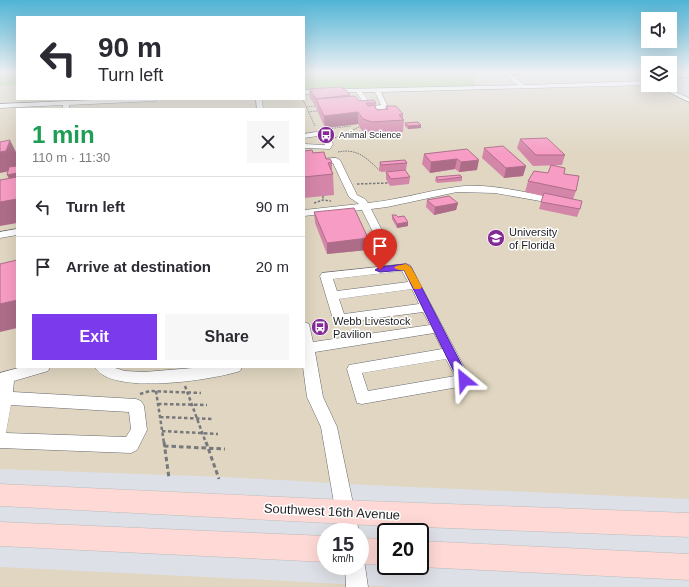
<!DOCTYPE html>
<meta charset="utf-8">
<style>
body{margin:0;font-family:Arial,sans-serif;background:#f7f7f7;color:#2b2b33;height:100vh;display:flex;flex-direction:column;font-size:15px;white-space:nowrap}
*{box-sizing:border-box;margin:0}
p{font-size:13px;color:#7c7c81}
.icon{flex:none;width:22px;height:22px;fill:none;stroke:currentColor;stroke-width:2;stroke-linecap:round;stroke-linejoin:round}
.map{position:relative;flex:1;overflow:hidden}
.side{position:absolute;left:16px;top:108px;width:289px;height:260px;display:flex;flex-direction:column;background:#fff;border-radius:0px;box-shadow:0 4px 16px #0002}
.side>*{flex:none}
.top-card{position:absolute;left:16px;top:16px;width:289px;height:84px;border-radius:0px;box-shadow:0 4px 16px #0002;background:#fff;color:#2b2b33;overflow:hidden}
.buttons{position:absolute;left:641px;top:12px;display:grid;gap:8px}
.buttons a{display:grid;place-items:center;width:36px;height:36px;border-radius:0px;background:#fff;box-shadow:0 4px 16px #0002;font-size:20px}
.speed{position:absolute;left:317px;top:523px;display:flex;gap:8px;font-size:20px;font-weight:700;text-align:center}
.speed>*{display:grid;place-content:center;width:52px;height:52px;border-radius:50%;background:#fff;box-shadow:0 4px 16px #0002;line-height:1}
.speed small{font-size:10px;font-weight:400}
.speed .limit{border:2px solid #111;border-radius:6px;background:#fff;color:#111}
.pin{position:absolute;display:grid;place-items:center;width:34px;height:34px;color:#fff;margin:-41px -17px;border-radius:50% 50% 50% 0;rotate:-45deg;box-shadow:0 0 4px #0007}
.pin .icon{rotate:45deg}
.me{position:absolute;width:44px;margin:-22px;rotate:333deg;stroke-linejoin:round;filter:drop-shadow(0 0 3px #0008)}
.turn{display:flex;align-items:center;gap:14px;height:84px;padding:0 16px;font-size:18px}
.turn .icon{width:52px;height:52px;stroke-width:2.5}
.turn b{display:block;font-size:28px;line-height:34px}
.round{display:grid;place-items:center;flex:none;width:42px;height:42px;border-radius:0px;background:#f7f7f7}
.overview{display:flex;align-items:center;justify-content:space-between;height:68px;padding:0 16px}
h1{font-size:24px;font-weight:600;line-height:30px;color:#1e9e55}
.primary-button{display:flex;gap:8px;margin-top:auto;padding:8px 16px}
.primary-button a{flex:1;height:46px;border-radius:0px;background:#7c3aed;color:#fff;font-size:16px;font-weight:600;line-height:46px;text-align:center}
.primary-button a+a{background:#f7f7f7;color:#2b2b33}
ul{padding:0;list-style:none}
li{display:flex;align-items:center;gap:12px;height:60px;padding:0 16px;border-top:1px solid #e1e1e2}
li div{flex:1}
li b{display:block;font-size:15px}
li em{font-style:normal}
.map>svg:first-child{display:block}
.education{fill:#e0d6c1;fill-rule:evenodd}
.green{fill:#a7cb7a}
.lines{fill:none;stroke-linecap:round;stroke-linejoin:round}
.minor-casing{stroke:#67696f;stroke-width:1}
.major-casing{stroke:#bbbcbc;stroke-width:1}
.path-far3{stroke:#77797d;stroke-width:1;stroke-dasharray:1.5 1;stroke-linecap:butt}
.path-far2{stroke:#77797d;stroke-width:1.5;stroke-dasharray:2.5 1.5;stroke-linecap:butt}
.path-far1{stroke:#77797d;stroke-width:2.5;stroke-dasharray:3.5 2.5;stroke-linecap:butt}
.path{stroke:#77797d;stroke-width:3;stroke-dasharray:4.5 3;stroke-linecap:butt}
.minor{fill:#fff;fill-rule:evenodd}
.major{fill:#fed9d5;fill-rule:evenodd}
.wall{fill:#d486a9}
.shaded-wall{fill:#ad6d89}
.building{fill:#f79cc4;stroke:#ad6d89}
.route{fill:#7c3aed;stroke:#51269a}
.slow{fill:#f59e0b}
.labels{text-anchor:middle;stroke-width:3;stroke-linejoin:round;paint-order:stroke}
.far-poi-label{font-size:9px;fill:#1d1e21;stroke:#fff;text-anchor:start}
.poi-label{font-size:11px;fill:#1d1e21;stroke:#fff;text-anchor:start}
.near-street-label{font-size:13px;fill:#1d1e21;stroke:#fff}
</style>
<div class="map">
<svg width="689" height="587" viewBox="0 0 689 587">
<rect width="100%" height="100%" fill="#dee0e7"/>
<!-- education -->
<path class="education" d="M0,72H17V99H304V72H648V85H654L689,102V499L368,485L225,477L0,469ZM17,109H304V367H17Z
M0,567L288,581L392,587H0Z"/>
<!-- green -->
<path class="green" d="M0,72H17V85L0,86Z
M304,72H474L475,86L304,91Z"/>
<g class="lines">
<defs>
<path id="minor" d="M501,72H507L525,85L645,81L629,72H635L648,79V85L381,92L388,107L385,109L370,110L368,109L356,92L304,94V90L518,85ZM362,92H375L381,105L372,106Z
M689,73V77L670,78V74Z
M654,85H661L689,98V102Z
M115,99H158L155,101L69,105V109H63V105L0,108V104Z
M256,99H262L263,109H257Z
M316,132C325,133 329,136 333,144L330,149L304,148V144L325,145L322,139L318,136L304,138V134Z
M336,158L340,160L357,195L365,199L368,203C398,200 426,191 456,187C487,182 526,193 557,198L562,201L557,204L495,193L457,192L387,207L371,209L387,240L382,243L377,240L362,210L304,216V210L359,204L349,197L333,163L304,164V160Z
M17,229V235L0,238V232Z
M406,264L410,265L471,380L469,384L464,386L362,404L357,403L347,369L349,365L442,349L434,333L315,352L323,397L337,427L359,532H339L321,427L307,397L303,367H304V322L309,324L313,342L430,325L423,312L339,323L334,322L333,319L320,276L322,273ZM402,271L408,282L337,291L333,279ZM412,289L419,304L344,314L339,299ZM446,359L455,376L368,391L362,373Z
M22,367H50L48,371L14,381L13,392L136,399L141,401L144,406L147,430L137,450L131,453L0,448V373ZM11,405L129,412L131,429L126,437L6,433Z
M95,367H112L125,371L144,372L205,367H242L240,371C213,380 110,396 95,367Z
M360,558L362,559L365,566L368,587H346L345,566H360Z"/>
<path id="major" d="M0,484L367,501L689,513V537L367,525L0,506Z
M0,522L326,536V562L0,546Z
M360,538L386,539V565L360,564Z
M420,541L689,554V580L420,567L418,566H420Z"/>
</defs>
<!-- minor casing -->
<use href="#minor" class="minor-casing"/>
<!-- major casing -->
<use href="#major" class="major-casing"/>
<!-- path-far3 -->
<path class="path-far3" d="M303,100L315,126
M306,107L316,106
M308,112L317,111
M327,129L351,126
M335,138L359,127
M338,152C357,148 367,158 380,171"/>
<!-- path-far2 -->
<path class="path-far2" d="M357,184L388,183
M323,196V200
M314,203L323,200L331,201"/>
<!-- path-far1 -->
<path class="path-far1" d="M185,386L206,443
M156,391L164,443
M140,394L150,391L201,393
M158,404L207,405
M160,417L212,419
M162,431L218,434"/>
<!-- path -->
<path class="path" d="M164,442L169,478
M206,442L219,479
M164,446L225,449"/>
<!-- minor -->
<use href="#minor" class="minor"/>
<!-- major -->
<use href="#major" class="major"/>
</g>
<!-- wall -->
<path class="wall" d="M510,72H520L522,74L521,76H513L510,74Z
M309,89L344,90L350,95V97L359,101L376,103V108L377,110H385L386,106L403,114V119L404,120L403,132L372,134L362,131L358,124L325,128L317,110L316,107L310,98Z
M405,123L421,125V128L408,129L405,126Z
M520,139L565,155L562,165L533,166L517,148Z
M484,148L526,166L523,176L504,178L482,158Z
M467,149L477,170L459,172L455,169L430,173L422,164L424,154Z
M304,151L313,153L332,162V171L333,174L334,195L304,198Z
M380,162L407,163L406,170L381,172L379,169Z
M386,172L410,177L409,184L390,186L386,179Z
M548,173L564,174L576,191L573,199L580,209L577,217L539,209L543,196L525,192L528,181Z
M436,177H462V181L437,183L435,181Z
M427,200L458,203L456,210L434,215L426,207Z
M314,212L368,238L367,250L327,254L315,223Z
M392,215L398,217L408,226L397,228L392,219Z"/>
<!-- shaded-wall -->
<path class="shaded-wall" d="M350,95V103L316,99Z
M358,112V124L325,128L324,116Z
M421,125V128L408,129V126Z
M10,140L17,154V168L16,170L0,173V152Z
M457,159L455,169L430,173L431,162Z
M479,160L477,170L459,172L461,162Z
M526,166L523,176L504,178L506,168Z
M17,173V193L7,175Z
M17,199V223L0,226V202Z
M458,203L456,210L434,215L435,207Z
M408,222V226L397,228V224Z
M368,238L367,250L327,254V243Z
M17,300V328L0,332V304Z"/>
<!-- building -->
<path class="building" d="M511,72H520L522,74H514Z
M342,87L344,90H346L350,95L316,99L309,89Z
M355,96L359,101L374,100L376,103H366L368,106L374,105L377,110L388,109L386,106H396L403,114L399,115L404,120L372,122L363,119L358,112L324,116L316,99Z
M418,122L421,125L408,126L405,123Z
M547,138L565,155H536L520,139Z
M10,140L6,151L0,152V142Z
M503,146L526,166L506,168L484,148Z
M467,149L479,160L461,162L457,159L431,162L424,154Z
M312,150L313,153L324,152L326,159H330L332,162L328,163L333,174L304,177V151Z
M405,160L407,163L381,165L380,162Z
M551,165L565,168L564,174L579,176L576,191L528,181L534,171L548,173Z
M17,166V173L7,175L9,167Z
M405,170L410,177L391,179L386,172Z
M460,175L462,177L438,180L436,177Z
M17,177V199L0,202V180Z
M544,193L582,201L580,209L541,202Z
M449,196L458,203L435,207L427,200Z
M354,208L368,238L327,243L314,212Z
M392,215H396L398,217L404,216L408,222L397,224Z
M17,260V300L0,304V264Z"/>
<!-- sky -->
<linearGradient id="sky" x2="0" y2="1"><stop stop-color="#4fb4d5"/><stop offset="0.47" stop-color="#f0f1f4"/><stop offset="1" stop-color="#f0f1f4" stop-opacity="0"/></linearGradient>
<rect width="689" height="154" fill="url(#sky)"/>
<!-- route -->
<path class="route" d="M406,264L411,267L468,377L470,380L468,384L464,385L460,384L404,270L380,272L375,270L380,267Z"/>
<!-- slow -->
<path class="slow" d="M406,264L411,267L422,287L420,289H414L404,270H399L394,268L396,266Z"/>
<!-- icons -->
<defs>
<symbol id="bus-disc" viewBox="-11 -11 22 22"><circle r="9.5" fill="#832a97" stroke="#fff"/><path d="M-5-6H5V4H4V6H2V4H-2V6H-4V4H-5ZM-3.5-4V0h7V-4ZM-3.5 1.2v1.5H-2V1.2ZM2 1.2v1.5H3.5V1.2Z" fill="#fff"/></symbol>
<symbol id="university-disc" viewBox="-11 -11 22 22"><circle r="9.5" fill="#832a97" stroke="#fff"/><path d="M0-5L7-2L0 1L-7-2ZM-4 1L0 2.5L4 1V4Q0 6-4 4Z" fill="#fff"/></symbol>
</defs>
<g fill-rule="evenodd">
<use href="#bus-disc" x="316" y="125" width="20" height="20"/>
<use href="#university-disc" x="486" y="228" width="20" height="20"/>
<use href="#bus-disc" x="310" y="317" width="20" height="20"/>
</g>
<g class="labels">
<!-- far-poi labels -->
<g class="far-poi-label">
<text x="339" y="138">Animal Science</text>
</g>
<!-- poi labels -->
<g class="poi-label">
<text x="509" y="236">University<tspan x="509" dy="13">of Florida</tspan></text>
<text x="333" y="325">Webb Livestock<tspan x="333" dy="13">Pavilion</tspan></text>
</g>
<!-- near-street labels -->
<g class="near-street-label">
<text transform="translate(332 511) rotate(3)" y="5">Southwest 16th Avenue</text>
</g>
</g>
</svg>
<div class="buttons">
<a><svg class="icon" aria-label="sound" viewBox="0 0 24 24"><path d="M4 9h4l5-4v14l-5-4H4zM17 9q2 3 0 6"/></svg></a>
<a><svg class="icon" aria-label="layers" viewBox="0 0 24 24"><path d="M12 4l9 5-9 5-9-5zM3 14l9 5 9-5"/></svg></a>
</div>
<div class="speed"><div>15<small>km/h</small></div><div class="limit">20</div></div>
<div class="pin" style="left:380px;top:270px;background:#d93025"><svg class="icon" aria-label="arrive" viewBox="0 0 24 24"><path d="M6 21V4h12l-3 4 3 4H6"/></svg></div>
<svg class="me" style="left:464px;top:380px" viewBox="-20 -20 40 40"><path d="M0-17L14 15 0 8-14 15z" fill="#7c3aed" stroke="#fff" stroke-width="4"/></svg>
<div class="top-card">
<div class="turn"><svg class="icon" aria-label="left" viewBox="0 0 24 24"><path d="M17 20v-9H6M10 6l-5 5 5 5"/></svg><div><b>90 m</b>Turn left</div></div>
</div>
<section class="side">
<div class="overview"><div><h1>1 min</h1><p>110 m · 11:30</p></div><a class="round"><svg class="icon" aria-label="close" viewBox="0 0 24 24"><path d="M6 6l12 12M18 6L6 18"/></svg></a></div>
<ul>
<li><svg class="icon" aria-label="left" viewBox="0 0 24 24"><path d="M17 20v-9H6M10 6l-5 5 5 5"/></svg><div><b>Turn left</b></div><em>90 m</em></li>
<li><svg class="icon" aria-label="arrive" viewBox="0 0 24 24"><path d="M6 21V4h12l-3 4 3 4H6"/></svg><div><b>Arrive at destination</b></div><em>20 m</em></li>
</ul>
<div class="primary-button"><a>Exit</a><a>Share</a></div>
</section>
</div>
